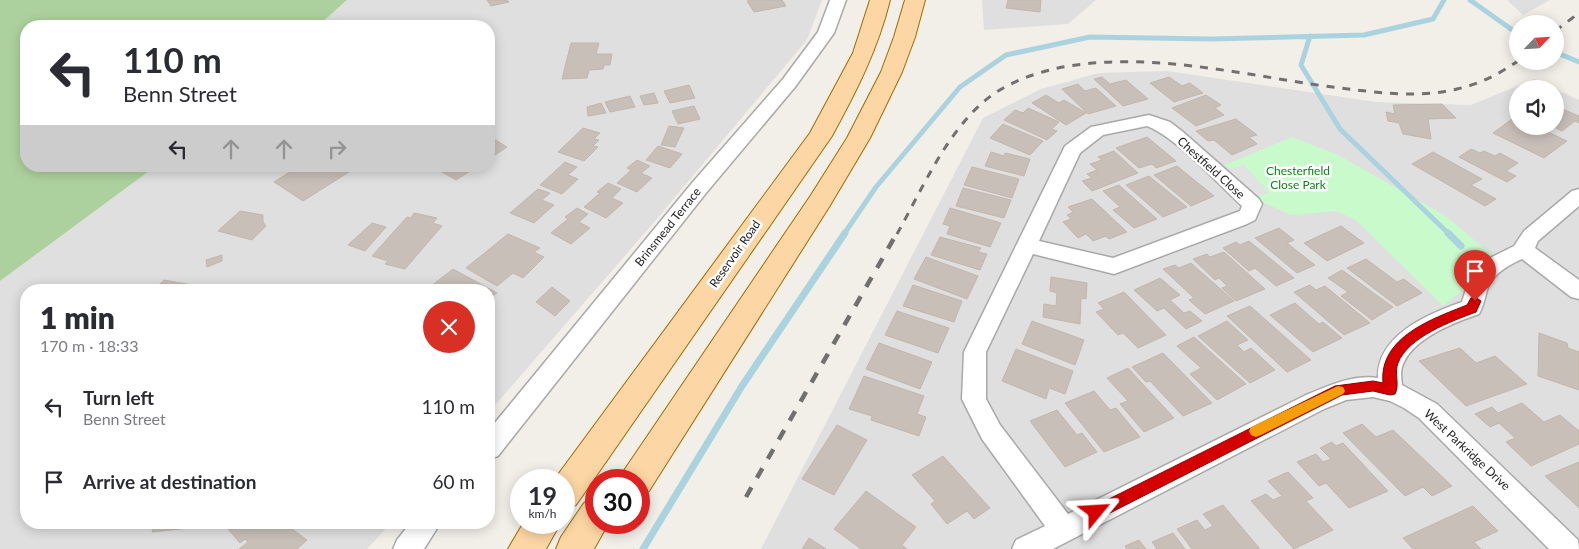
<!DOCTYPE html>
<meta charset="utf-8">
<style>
body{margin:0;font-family:Lato,sans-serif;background:#f7f7f7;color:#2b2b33;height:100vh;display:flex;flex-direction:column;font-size:19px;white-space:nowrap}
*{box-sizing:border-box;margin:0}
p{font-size:16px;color:#7c7c81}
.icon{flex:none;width:28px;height:28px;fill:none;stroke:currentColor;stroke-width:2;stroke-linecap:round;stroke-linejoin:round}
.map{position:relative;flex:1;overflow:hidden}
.details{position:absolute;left:20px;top:284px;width:475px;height:245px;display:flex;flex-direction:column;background:#fff;border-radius:20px;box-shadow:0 2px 12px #0003}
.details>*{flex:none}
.top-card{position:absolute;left:20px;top:20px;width:475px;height:152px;border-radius:20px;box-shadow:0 2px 12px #0003;background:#fff;color:#2b2b33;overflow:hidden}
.needle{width:32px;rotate:65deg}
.tools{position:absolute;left:1509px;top:15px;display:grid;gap:10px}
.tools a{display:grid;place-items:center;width:55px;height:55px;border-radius:50%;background:#fff;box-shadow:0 2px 12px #0003;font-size:25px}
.speed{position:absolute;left:510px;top:469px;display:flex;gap:10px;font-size:25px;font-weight:700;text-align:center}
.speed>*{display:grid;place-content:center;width:65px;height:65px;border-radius:50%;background:#fff;box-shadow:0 2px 12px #0003;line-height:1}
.speed small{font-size:12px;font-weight:400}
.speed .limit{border:8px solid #d22;background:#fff;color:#111}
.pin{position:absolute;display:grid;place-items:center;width:42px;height:42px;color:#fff;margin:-51px -21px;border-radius:50% 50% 50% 0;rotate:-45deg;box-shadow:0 0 5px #0007}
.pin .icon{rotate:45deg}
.me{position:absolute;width:55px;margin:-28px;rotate:63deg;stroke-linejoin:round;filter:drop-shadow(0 0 4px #0008)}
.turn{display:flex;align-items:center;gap:18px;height:105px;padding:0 20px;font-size:22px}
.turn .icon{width:65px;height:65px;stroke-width:2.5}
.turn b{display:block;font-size:35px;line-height:42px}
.lanes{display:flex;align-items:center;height:48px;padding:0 20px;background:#0003;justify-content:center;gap:25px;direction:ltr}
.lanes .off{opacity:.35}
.round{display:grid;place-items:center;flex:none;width:52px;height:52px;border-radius:26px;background:#f7f7f7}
.head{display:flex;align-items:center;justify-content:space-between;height:85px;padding:0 20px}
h1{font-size:30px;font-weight:800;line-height:38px}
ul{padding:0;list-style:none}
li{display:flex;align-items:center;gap:15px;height:75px;padding:0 20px}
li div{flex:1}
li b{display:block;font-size:19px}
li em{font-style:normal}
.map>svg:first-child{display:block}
.residential{fill:#e0dfdf}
.forest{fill:#add19e}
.park{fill:#c8facc}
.parking{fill:#e2e2e2}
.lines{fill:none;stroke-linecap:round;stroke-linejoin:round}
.stream-far1{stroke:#aad3df;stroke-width:5}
.stream{stroke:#aad3df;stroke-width:7}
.building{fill:#c7bfb8;stroke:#c4b6ab}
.street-casing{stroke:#a9a9a9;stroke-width:3}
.primary-casing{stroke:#a06b00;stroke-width:2}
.street{fill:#fff;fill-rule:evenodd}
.primary{fill:#fcd6a4;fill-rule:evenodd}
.rail-far1{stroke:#707070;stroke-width:3;stroke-dasharray:8 8;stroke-linecap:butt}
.rail{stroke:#707070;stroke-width:4.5;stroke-dasharray:11 11;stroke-linecap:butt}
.route{fill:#d40000;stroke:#8a0000}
.slow{fill:#f59e0b}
.labels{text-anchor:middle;stroke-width:5;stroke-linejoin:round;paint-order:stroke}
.street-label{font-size:12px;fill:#222;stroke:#fff}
.park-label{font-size:12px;fill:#0c8416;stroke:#fff}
</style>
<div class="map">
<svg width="1579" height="549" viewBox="0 0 1579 549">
<rect width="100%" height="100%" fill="#f2efe9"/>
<!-- residential -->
<path class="residential" d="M347,0H822L807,40L650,227L489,412V290H26V522L391,523L367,549H0V281L156,166H489V26H318Z
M982,0H1096L1068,24L984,30Z
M1507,0H1550L1523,15Z
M1167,71L1376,102L1471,105L1534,79L1554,89H1518V126H1555V89L1579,100V549H761L983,118L1041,89L1099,73Z"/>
<!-- forest -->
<path class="forest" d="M0,0H347L318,26H26V166H156L0,281Z"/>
<!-- park -->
<path class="park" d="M1292,137L1338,155L1444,215L1492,255L1473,282L1443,306L1357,221L1337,211L1291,215L1258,200L1225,165Z"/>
<!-- parking -->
<path class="parking" d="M1244,165L1270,193L1245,198L1217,172Z"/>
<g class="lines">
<!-- stream-far1 -->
<path class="stream-far1" d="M1470,0L1518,34
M1310,36L1301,65L1340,129L1449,234
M1555,52L1579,62
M844,234L876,187L960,87L1006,55L1090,37L1211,39L1364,35L1433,19L1444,0"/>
<!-- stream -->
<path class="stream" d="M1448,233L1461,246
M643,549L742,386L845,233"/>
</g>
<!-- building -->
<path class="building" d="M487,0H507L509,2L491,6Z
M753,0H782L786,6L754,12L747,1Z
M1008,0H1041L1040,12L1006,8Z
M571,43H599L596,54H612L610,65H604L603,69L589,70L587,78L562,79Z
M1102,77L1110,84L1126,80L1148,99L1123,106L1094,79Z
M1169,77L1182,86L1190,83L1203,93L1174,102L1150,83Z
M1078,84L1085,91L1096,88L1116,106L1088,114L1062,89Z
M689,85L695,98L670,103L664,91Z
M654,93L658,103L644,105L640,96Z
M1046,95L1059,103L1064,100L1086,113L1066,125L1032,103Z
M1206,95L1221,105L1215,108L1224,115L1196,126L1172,108Z
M630,96L635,107L610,112L605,102Z
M601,103L606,113L588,116L587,107Z
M1442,104L1456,118L1428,119L1431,139L1403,134L1399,123L1388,121L1386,112L1395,114L1393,105Z
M694,106L700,119L678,124L672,111Z
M1555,106L1579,116V123L1575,121L1562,131L1552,126H1555Z
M1028,108L1059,122L1052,129L1057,131L1047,140L1004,120L1015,110L1023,113Z
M1236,119L1257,135L1249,137L1257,144L1232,155L1214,140L1208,141L1196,131Z
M1512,119L1518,122V126H1526L1542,134L1546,131L1567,141L1544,158L1493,133Z
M1003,124L1043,141L1030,155L990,138Z
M669,126L684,128L675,147L661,145Z
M583,128L600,133L594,139L599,140L593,146L598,147L584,161L558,152Z
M489,136L507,147L489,159Z
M1147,137L1176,161L1156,168L1152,164L1139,168L1116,148Z
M658,146L682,154L670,168L646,160Z
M1471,149L1480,153L1484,151L1495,156L1500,153L1518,163L1506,171L1516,176L1507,182L1459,157Z
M1114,151L1138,173L1092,191L1082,181L1092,178L1087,174L1097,170L1090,164L1102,160L1098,157Z
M991,152L1004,156L1005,153L1030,159L1024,176L985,166Z
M1433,152L1482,179L1471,185L1496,199L1485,206L1412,164Z
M637,160L650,166L641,173L652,178L637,192L617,183L631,170L627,168Z
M565,162L577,167L568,175L578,179L562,194L540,185Z
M299,166H340L349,172L303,201L274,182Z
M437,166H478L456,180L435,168Z
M1177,166L1214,196L1191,206L1154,175Z
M972,167L1019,179L1012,198L964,185Z
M1149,176L1187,207L1163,217L1126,185Z
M608,183L621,189L612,198L623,203L606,218L584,207L600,193L597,192Z
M1119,185L1157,219L1134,228L1113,210L1120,207L1103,191Z
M963,188L1011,200L1004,218L956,206Z
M538,189L550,193L542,200L554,205L534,223L510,213Z
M1092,199L1127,232L1109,239L1106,236L1093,241L1086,234L1078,238L1063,222L1071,219L1067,215L1073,212L1068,207Z
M577,208L588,214L579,222L590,228L571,244L551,233L568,219L565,217Z
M950,208L1001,223L990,247L947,234L950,226L943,224Z
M240,211L263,215V222L266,226L252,240L218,231Z
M414,213L437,218L433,223L442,226L405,269L385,264L388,261L372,256L407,217L411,218Z
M372,223L386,227L365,251L348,245Z
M1341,226L1364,243L1327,261L1304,243Z
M1279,228L1294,240L1287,243L1315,265L1297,273L1255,238Z
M508,234L540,248L534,252L544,257L523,278L513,273L497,286L466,268Z
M940,237L981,248L978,252L987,254L980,270L931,255Z
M1249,241L1294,278L1276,286L1255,268L1249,271L1223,248L1236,242L1240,245Z
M1224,252L1265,289L1236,301L1222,288L1227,286L1219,278L1215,280L1193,259L1207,254L1210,257Z
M222,255V261L207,267L206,260Z
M926,257L978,276L967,299L914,279Z
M1366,259L1397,282L1404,279L1422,293L1397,306L1347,268Z
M1191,263L1234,301L1205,314L1189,300L1194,298L1163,269L1175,265L1179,268Z
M453,269L497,293L489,298V290H426Z
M1342,270L1393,307L1372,320L1341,296L1348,292L1328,278Z
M1051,277L1087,283L1086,299L1081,298L1080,324L1043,317L1044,304L1056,306L1057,293L1050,291Z
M1160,278L1180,295L1170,300L1184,313L1190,311L1202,321L1186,329L1164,308L1157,311L1134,290Z
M164,280L198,286L195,290H154Z
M913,285L962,301L954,322L903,306Z
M1310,285L1316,290L1325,286L1370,323L1344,335L1294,292Z
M552,287L570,301L555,316L536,302Z
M1124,292L1166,335L1138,348L1123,333L1118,335L1096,312L1104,309L1098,303Z
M1295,303L1319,324L1323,322L1342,338L1313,352L1270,315Z
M1250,306L1311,360L1287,372L1227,316Z
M897,311L949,328L938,353L885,335Z
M1032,321L1084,340L1075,365L1022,344Z
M1227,321L1248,340L1237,345L1244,352L1251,348L1275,370L1250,383L1198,336Z
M1539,333L1567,343L1568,348L1579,352V390L1538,376Z
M1194,337L1246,384L1217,400L1190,374L1201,368L1177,346Z
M879,343L932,362L920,389L866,369Z
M1460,348L1476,363L1495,356L1527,384L1466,406L1419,361Z
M1016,349L1073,371L1065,394L1049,388L1046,399L1002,381Z
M1163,353L1212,403L1183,416L1150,381L1146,382L1132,367Z
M1128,368L1174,418L1144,432L1120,404L1128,401L1107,378Z
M864,376L924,396L917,414L926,417L919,436L871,420L872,416L849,409Z
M1094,391L1110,410L1116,408L1140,437L1104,452L1065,403Z
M1522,403L1544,422L1560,415L1579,431V444L1531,466L1506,442L1515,438L1499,423L1490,427L1475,414L1492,407L1498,413Z
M1057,410L1077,435L1082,433L1097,452L1065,467L1030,421Z
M1362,424L1376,437L1393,430L1452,486L1432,496L1423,487L1405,496L1343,433Z
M837,425L867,440L834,495L802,479Z
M1332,442L1336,446L1343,443L1388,491L1349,508L1326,483L1319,486L1297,462L1316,454L1323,462L1331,459L1320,448Z
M943,456L990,508L974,519L967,511L947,524L931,504L935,501L912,475Z
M1579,462V508L1545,476Z
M1288,472L1313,498L1306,501L1333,530L1294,549L1251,501L1266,494L1273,500L1282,496L1268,481Z
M866,491L916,527L902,545L907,549H861L834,529Z
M1223,505L1260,549H1192L1177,529L1197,520L1205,530L1213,526L1203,514Z
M1473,506L1498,531L1474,542L1481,549H1413L1403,538Z
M155,522H201L199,527L152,532Z
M235,522H283L307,540L297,549H239L248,542L245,539L240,543L228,529Z
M1173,533L1185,549H1157L1152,542Z
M809,538L826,549H802Z
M1139,540L1146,549H1127L1125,546Z"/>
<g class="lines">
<defs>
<path id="street" d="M830,0H846L834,33L795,87L706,193L498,456L489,459V430L692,183L783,79L818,32Z
M1149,115L1170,122L1183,132L1259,199L1262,204L1255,220L1247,224L1114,274L1033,254L986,352V399L1000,425L1068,514L1306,395C1328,386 1353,374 1378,378C1377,335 1428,314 1462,302L1467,286L1479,267L1490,258L1514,246L1524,231L1572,191L1579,189V206L1538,241L1535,248L1579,280V299L1571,297L1522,259C1509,265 1494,273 1488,287C1485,296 1484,305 1479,314C1455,322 1415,338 1404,362C1400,369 1401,377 1402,385L1437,404L1578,540L1579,549H1549L1419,418L1404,408L1390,401L1373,397L1346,400L1324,409L1053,549H1012L1016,540L1045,526L982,439L962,399L964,352L1065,146L1091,127ZM1147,126C1176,137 1217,183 1242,206L1240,211L1113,258L1039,241L1080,153L1103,135Z
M411,522H441L424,549H393L397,540Z"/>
<path id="primary" d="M870,0H890C878,49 856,92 832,136L576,505L564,509V480H554L810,133L853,53Z
M905,0H925L915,37L902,72L870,138L829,207L649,491L639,494V480H620L625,469L811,195L847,138L881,72L894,37Z
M596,498V522H609L594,549H556L561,537L584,503Z
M524,522H561L546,549H508Z"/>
</defs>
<!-- street casing -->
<use href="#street" class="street-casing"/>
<!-- primary casing -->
<use href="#primary" class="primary-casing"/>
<!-- street -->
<use href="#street" class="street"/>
<!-- primary -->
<use href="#primary" class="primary"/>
<!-- rail-far1 -->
<path class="rail-far1" d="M1555,31L1579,13
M897,234C921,191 944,138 980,105C1001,85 1031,74 1058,68C1153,49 1253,78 1348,89C1383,93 1421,98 1457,89C1480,84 1499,74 1518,61"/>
<!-- rail -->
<path class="rail" d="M746,497L897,233"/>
</g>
<!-- route -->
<path class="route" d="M1475,297L1481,301L1476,312C1452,321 1408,337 1398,363C1394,373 1400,385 1395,394L1390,395L1373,391L1342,395L1102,517L1096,519L1091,517L1089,512L1091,508L1335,386L1373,381L1383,383C1379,337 1432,319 1467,305L1471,298Z"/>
<!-- slow -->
<path class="slow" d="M1338,386L1343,387L1345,391L1343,394L1261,435L1256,437L1251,435L1249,431L1251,427Z"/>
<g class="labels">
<!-- street labels -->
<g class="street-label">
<text transform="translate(1211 168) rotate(42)" y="4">Chestfield Close</text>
<text transform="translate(668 227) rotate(-51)" y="4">Brinsmead Terrace</text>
<text transform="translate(735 254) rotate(-55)" y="4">Reservoir Road</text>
<text transform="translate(1467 450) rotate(43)" y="4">West Parkridge Drive</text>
</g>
<!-- park labels -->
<g class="park-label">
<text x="1298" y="175">Chesterfield<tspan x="1298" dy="14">Close Park</tspan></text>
</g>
</g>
</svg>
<div class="tools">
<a><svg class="needle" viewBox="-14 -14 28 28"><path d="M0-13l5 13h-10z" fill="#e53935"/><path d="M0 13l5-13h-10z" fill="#7c7c81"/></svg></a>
<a><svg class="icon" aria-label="sound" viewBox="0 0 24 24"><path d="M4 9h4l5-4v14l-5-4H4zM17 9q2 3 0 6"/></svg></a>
</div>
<div class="speed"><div>19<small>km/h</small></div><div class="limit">30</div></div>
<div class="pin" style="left:1475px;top:301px;background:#d93025"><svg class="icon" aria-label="arrive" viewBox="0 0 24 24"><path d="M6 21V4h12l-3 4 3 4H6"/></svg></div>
<svg class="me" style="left:1096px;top:512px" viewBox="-20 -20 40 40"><path d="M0-17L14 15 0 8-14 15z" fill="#d40000" stroke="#fff" stroke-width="4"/></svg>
<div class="top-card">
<div class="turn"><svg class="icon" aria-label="left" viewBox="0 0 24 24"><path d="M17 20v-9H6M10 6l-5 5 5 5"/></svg><div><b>110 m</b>Benn Street</div></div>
<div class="lanes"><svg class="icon" aria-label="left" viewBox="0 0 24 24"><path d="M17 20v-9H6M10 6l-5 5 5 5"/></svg><svg class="icon off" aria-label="ahead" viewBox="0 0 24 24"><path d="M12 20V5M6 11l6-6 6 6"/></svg><svg class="icon off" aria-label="ahead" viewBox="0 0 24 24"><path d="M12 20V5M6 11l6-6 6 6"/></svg><svg class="icon off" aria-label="right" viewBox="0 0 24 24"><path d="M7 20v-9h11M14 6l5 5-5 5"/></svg></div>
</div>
<section class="details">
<div class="head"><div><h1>1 min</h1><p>170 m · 18:33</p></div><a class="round" style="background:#d93025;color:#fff"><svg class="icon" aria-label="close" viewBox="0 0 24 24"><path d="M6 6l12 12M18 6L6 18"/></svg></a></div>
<ul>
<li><svg class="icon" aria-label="left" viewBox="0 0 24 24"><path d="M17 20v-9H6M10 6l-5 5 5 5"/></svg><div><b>Turn left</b><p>Benn Street</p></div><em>110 m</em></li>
<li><svg class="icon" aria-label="arrive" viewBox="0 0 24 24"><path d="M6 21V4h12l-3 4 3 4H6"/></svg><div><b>Arrive at destination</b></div><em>60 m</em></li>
</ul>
</section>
</div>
